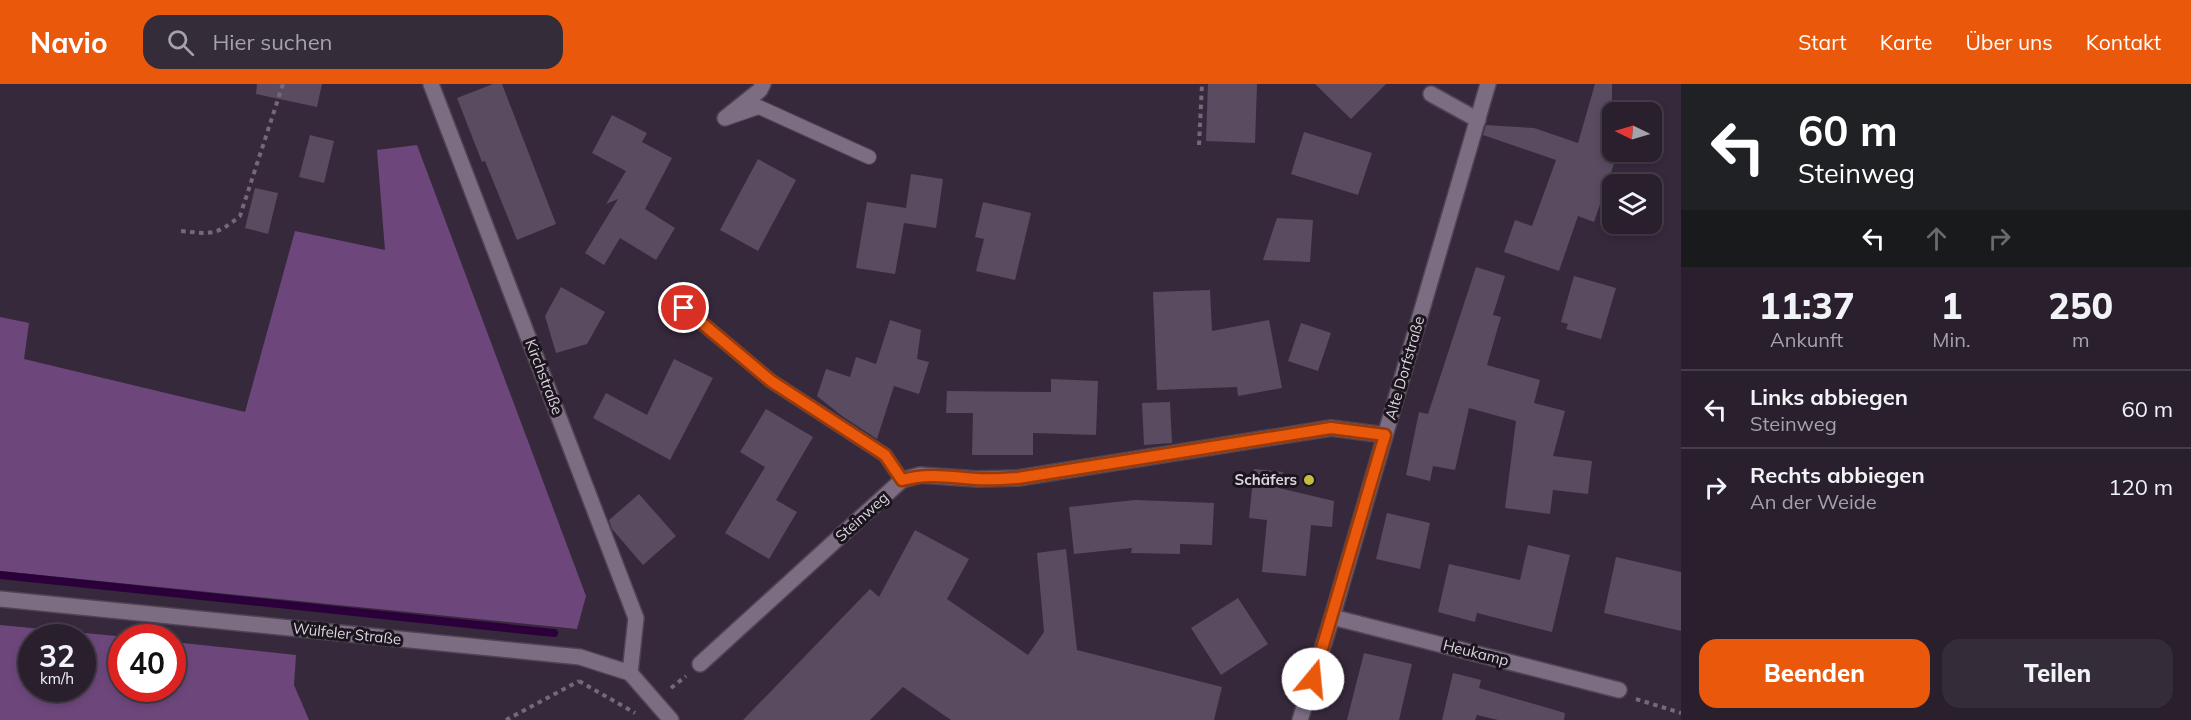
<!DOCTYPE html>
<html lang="de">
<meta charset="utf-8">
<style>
body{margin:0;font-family:Mulish,sans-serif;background:#352c39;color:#f1f3f6;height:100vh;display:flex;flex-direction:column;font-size:22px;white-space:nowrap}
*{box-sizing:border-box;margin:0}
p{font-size:20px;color:#a5a2aa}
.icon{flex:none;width:33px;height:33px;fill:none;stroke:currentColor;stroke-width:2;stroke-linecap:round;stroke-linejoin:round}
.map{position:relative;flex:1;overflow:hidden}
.panel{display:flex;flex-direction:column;background:#291f2d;width:510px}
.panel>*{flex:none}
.hud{background:#202124;color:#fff;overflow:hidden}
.needle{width:39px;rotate:275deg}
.fabs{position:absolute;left:1602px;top:18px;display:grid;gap:12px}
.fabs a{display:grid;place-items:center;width:60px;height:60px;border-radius:12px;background:#291f2d;box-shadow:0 3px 9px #0003,0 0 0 2px #453d49;font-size:30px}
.speed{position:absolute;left:18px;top:540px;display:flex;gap:12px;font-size:30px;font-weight:700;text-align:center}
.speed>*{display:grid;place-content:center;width:78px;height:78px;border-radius:50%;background:#291f2d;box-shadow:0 3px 9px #0003,0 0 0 2px #453d49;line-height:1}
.speed small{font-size:15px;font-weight:400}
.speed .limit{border:9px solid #d22;background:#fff;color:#111}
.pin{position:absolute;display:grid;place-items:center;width:51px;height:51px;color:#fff;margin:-26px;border:3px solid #fff;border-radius:50%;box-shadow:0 2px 6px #0007}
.me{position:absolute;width:66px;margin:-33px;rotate:17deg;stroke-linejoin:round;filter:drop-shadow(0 0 4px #0008)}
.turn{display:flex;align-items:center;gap:21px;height:126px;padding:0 18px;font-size:27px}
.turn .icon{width:78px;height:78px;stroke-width:2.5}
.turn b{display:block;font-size:42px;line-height:51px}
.lanes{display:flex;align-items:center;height:57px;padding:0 18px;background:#0003;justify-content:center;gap:30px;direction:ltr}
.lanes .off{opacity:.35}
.eta{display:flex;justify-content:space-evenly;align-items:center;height:102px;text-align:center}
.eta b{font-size:36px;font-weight:800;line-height:42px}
.button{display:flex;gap:12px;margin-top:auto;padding:12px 18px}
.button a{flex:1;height:69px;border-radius:18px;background:#ea580c;color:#fff;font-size:24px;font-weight:800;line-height:69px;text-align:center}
.button a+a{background:#352c39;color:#f1f3f6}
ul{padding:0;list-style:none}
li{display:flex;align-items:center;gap:18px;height:78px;padding:0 18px;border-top:2px solid #453d49}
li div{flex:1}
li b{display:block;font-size:22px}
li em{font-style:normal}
header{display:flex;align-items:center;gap:36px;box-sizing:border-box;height:84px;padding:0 30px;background:#ea580c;color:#fff}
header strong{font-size:28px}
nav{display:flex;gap:33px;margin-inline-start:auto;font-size:21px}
.search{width:420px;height:54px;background:#352c39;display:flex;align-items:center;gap:15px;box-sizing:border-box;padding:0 21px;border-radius:18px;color:#a5a2aa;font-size:22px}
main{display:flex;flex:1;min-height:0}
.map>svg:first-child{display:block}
.green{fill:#6d477c;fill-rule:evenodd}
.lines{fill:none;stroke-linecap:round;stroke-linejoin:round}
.stream{stroke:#2b003a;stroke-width:8}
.building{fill:#5a4b60}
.service-casing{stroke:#504454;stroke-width:16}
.minor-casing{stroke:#504454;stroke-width:18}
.tertiary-casing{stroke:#504454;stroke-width:18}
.secondary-casing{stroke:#504454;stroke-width:18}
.path{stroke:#756979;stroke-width:4;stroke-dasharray:4.5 4.5;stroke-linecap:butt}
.service{stroke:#7c6d83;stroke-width:14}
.minor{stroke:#7c6d83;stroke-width:15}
.tertiary{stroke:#7c6d83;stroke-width:15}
.secondary{stroke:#7c6d83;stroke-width:15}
.route-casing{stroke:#983908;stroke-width:15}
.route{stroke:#ea580c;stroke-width:10}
.poi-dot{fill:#c4bd3e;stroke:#1b151d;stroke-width:2}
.labels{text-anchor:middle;stroke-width:6;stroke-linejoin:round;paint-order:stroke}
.street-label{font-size:15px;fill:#ddd4e0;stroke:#1b151d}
.poi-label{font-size:15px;font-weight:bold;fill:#ddd4e0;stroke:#1b151d;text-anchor:end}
</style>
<header>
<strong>Navio</strong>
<div class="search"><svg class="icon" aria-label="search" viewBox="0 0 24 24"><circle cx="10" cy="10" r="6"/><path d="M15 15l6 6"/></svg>Hier suchen</div>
<nav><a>Start</a><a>Karte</a><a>Über uns</a><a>Kontakt</a></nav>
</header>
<main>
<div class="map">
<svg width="1681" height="636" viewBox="0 0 1681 636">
<rect width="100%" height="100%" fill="#37293c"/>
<!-- green -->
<path class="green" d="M417,61L586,512L577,545L0,487V233L29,239L24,275L245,328L295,147L385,166L377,66Z
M0,541L127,553L122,554V604H172L173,558L296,571L294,601L309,636H0ZM32,554H82V604H32Z"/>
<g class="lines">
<!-- stream -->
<path class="stream" d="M0,491L554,549"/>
</g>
<!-- building -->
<path class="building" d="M257,0H322L317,23L256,10Z
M493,0H502L556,140L517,156L485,77L482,78L457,14Z
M1208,0H1257L1255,59L1206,57Z
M1315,0H1386L1351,35Z
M1595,0H1612V68H1618L1594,138L1578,132L1559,187L1504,168L1515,136L1532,142L1556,76L1483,51L1486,41L1534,44L1578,59Z
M612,31L647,49L642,58L672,74L645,125L675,144L656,176L620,154L604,181L585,169L618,115L606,120L626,87L592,69Z
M1304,48L1372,69L1358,111L1291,90Z
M310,51L334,57L324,99L299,93Z
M758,75L796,96L758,167L720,146Z
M911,90L943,95L936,144L904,139L895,190L856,184L867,118L906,124Z
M255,104L278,109L268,150L245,144Z
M983,118L1031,129L1015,196L976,187L984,155L975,153Z
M1277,134L1313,136L1310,178L1263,176Z
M1476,183L1505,192L1493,231L1501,233L1487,281L1540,296L1534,319L1565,327L1553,372L1592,377L1588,410L1553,406L1550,430L1505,424L1516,337L1469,324L1455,386L1433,382L1430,397L1406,391L1419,328L1428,330Z
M1574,192L1616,204L1601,255L1566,245L1568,240L1561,238Z
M561,203L605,228L587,260L556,269L545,232Z
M1210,206L1212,247L1269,236L1282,304L1238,312L1237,303L1157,306L1153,208Z
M890,236L921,246L917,275L929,278L919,310L894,302L877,355L842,332L817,312L826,285L850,293L856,273L876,280Z
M1301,239L1331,249L1318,287L1288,277Z
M674,275L713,294L670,376L593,334L606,309L647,331Z
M1051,295L1098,297L1096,351L1033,349V371H972L973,329H946L947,307L1051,308Z
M1170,318L1172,359L1144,361L1142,319Z
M766,325L813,353L776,416L797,428L769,475L725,449L765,383L740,368Z
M1254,385L1283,388L1279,404L1334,417L1332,443L1311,441L1306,492L1262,488L1267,436L1249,434Z
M639,410L676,452L643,481L612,445L609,436Z
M1135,416L1214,419L1212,461L1180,460V470L1131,469L1132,464L1074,470L1069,423Z
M1387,429L1430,439L1420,485L1376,475Z
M915,446L969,475L947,515L1028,571L1044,548L1037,469L1066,465L1077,566L1222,603L1214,636H951L903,603L870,636H743L870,505L879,513Z
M1528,461L1570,471L1552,548L1477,529L1475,538L1438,528L1449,480L1520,496Z
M1616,473L1681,488V547L1604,529Z
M1238,514L1268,560L1221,591L1191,544Z
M1364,569L1412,580L1399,636H1347Z
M1453,589L1481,596L1479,604L1565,629L1564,636H1498L1477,631L1475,636H1442Z"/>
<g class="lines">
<defs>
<path id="service" d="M727,34L759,23L869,73
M684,224L771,297L885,371L902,396"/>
<path id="minor" d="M431,0L636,534L630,589
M1431,10L1478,36
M725,34L760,6L763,0
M1332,533L1619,606
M700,580L902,396L920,391L978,395L1018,394L1331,344L1385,351"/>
<path id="tertiary" d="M1300,636L1332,533L1488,0"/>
<path id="secondary" d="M0,515L580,573L630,589L671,636"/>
</defs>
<!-- service casing -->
<use href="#service" class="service-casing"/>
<!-- minor casing -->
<use href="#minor" class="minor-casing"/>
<!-- tertiary casing -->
<use href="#tertiary" class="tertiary-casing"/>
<!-- secondary casing -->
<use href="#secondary" class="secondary-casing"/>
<!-- path -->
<path class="path" d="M1199,61L1202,0
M181,147C211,150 216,152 240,132L283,0
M579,597L635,629
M671,604L686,592
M1636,615L1681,629
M506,636L579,597"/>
<!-- service -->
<use href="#service" class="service"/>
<!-- minor -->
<use href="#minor" class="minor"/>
<!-- tertiary -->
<use href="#tertiary" class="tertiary"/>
<!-- secondary -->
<use href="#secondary" class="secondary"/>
</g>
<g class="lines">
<defs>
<path id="route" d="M684,224L771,297L885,371L902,396C929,389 949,393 976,395C990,396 1005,395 1018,394L1331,344L1385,351L1313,595"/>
</defs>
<!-- route casing -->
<use href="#route" class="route-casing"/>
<!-- route -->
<use href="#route" class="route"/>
</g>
<!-- markers -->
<circle class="poi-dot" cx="1309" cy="396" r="6"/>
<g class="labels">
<!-- street labels -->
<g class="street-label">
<text transform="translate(1405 284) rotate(-74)" y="5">Alte Dorfstraße</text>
<text transform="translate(544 293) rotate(69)" y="5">Kirchstraße</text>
<text transform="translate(862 433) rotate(-42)" y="5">Steinweg</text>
<text transform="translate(347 550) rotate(6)" y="5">Wülfeler Straße</text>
<text transform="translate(1476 569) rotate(14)" y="5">Heukamp</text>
</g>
<!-- poi labels -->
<g class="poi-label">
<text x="1297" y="401">Schäfers</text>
</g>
</g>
</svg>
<div class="fabs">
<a><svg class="needle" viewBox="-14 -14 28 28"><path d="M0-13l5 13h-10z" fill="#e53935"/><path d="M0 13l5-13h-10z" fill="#a5a2aa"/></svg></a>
<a><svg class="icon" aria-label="layers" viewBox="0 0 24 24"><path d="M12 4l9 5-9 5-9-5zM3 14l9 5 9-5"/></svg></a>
</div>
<div class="speed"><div>32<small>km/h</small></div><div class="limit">40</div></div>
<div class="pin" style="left:684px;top:224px;background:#d93025"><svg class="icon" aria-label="arrive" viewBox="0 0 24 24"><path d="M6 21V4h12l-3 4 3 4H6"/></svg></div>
<svg class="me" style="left:1313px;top:595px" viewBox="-20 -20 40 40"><circle r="19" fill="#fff"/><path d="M0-13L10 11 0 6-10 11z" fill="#ea580c"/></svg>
</div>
<section class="panel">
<div class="hud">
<div class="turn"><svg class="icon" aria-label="left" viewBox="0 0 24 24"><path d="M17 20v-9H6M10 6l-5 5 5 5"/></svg><div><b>60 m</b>Steinweg</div></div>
<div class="lanes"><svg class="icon" aria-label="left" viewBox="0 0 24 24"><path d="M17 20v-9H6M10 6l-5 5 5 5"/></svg><svg class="icon off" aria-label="ahead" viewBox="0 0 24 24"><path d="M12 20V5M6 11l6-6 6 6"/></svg><svg class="icon off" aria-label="right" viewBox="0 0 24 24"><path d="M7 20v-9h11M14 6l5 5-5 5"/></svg></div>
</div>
<div class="eta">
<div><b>11:37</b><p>Ankunft</p></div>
<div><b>1</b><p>Min.</p></div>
<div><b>250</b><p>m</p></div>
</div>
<ul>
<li><svg class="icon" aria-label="left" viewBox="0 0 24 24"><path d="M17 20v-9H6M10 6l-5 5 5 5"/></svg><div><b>Links abbiegen</b><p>Steinweg</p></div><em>60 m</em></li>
<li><svg class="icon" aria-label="right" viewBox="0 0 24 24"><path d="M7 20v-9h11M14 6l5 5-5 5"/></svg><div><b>Rechts abbiegen</b><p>An der Weide</p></div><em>120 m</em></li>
</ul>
<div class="button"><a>Beenden</a><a>Teilen</a></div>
</section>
</main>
